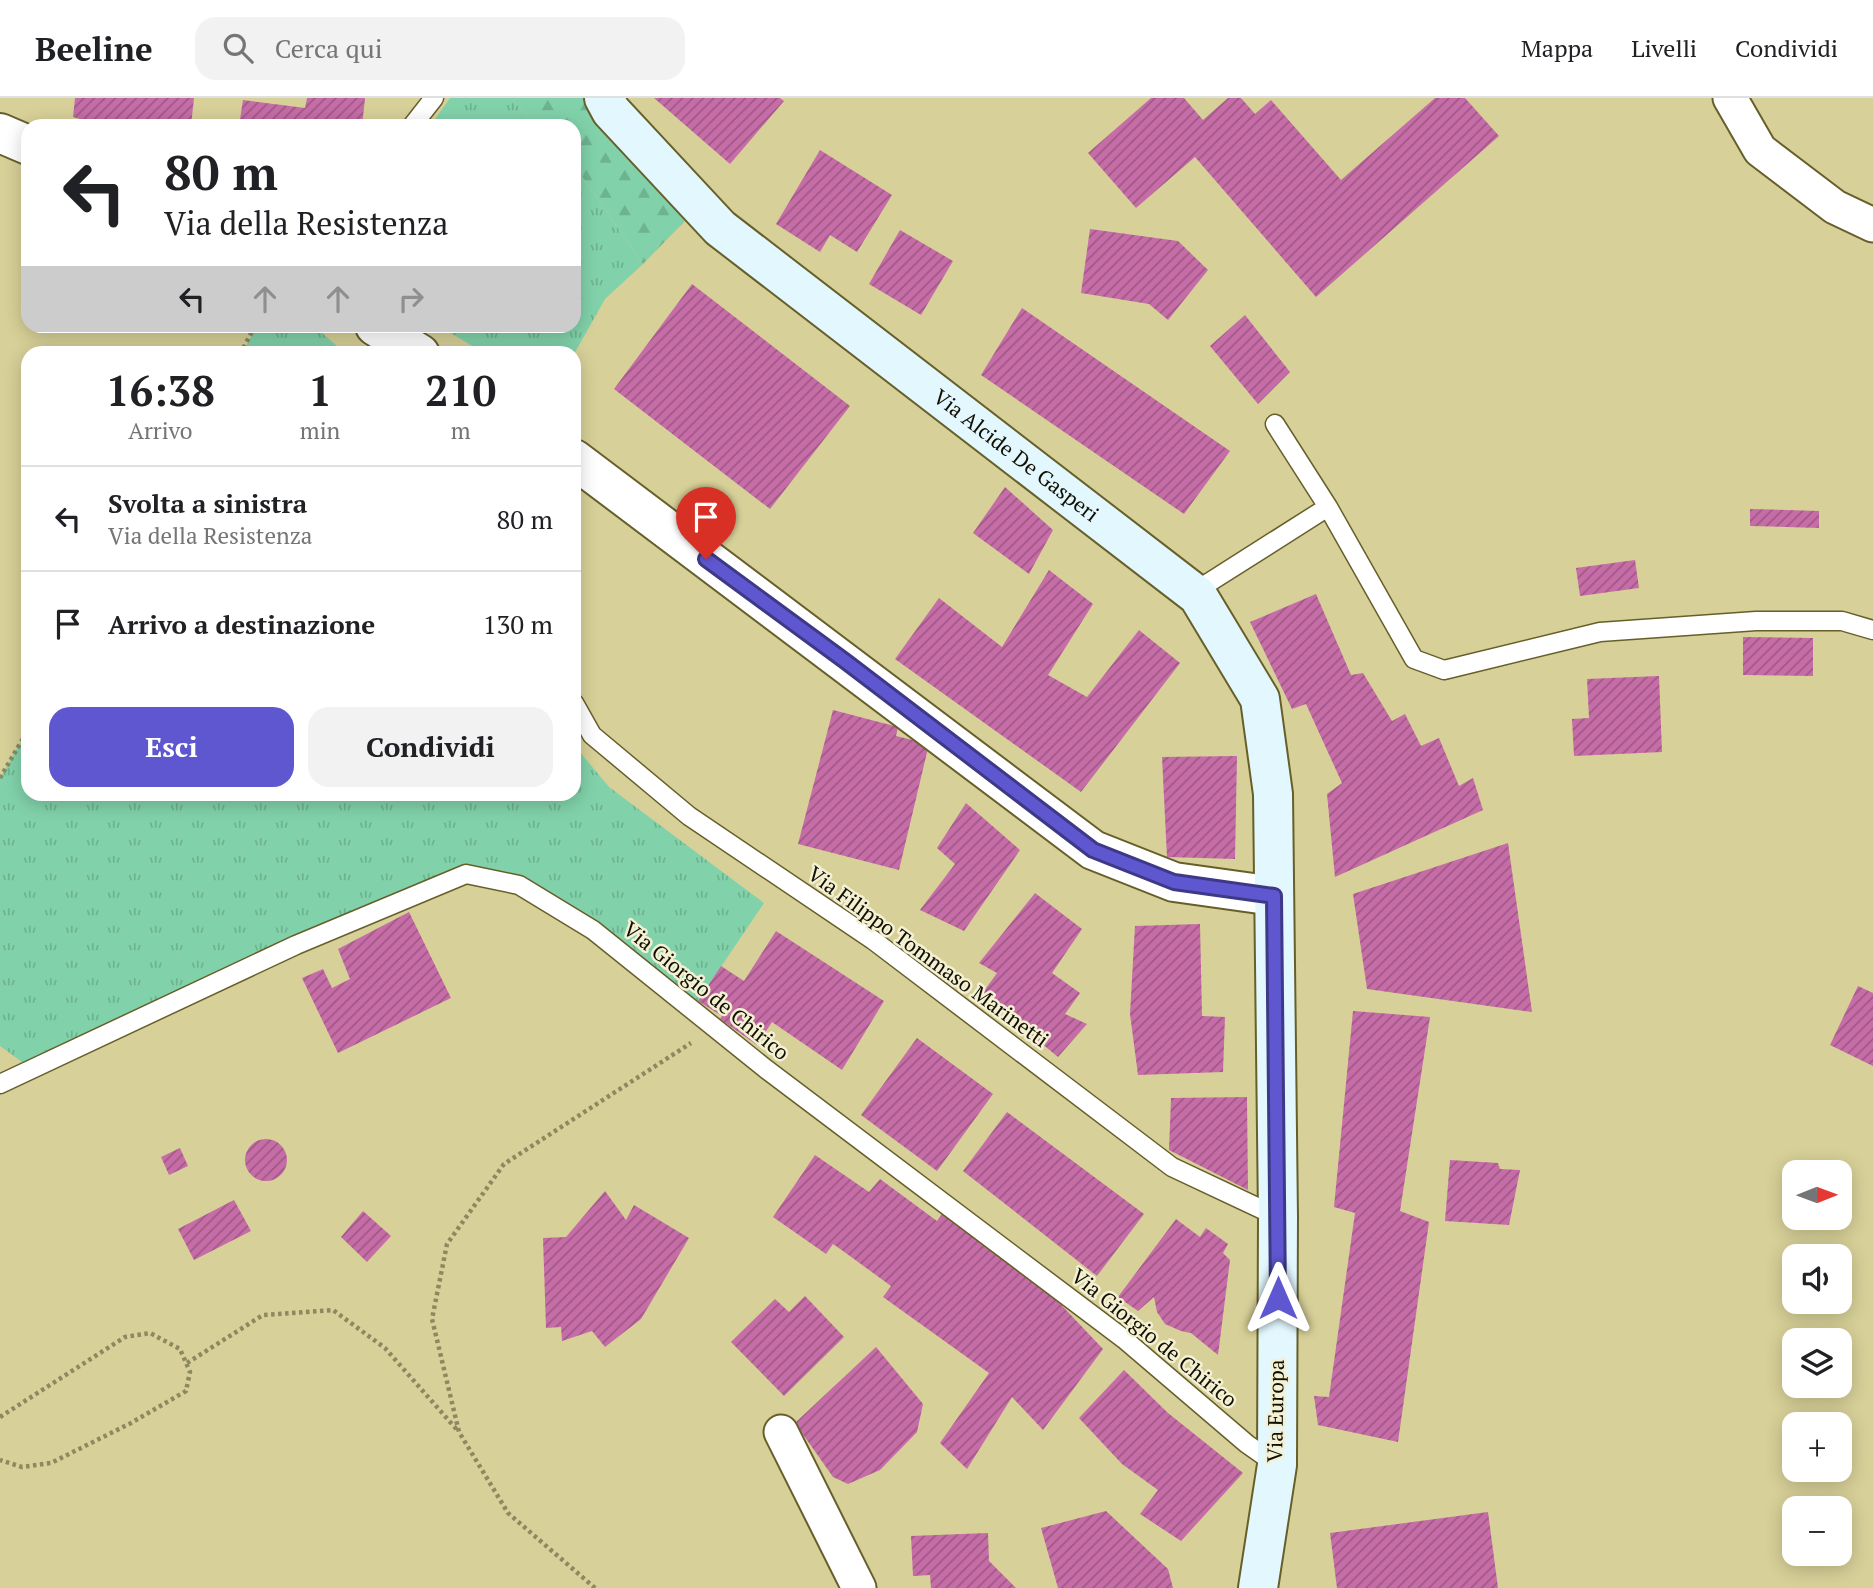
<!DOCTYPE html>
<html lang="it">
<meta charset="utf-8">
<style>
body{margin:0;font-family:"PT Serif",serif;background:#f2f2f2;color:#202124;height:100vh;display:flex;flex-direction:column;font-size:26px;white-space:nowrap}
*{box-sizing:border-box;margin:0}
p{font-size:23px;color:#757577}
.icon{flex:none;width:38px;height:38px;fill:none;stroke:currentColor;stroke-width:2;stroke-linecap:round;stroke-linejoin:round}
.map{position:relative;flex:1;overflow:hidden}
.details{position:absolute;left:21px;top:248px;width:560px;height:455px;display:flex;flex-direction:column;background:#fff;border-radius:21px;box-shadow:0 4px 18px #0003}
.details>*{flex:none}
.guide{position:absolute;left:21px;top:21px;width:560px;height:214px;border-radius:21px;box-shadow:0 4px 18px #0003;background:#fff;color:#202124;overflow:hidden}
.needle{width:46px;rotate:89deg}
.tools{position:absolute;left:1782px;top:1062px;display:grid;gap:14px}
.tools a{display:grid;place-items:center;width:70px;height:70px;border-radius:14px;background:#fff;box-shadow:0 4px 18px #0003;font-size:35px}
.pin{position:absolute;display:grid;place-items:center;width:60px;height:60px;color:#fff;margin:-72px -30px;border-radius:50% 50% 50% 0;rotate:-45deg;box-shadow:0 0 7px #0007}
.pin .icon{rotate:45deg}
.me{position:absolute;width:77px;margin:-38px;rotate:0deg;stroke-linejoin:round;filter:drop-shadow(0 0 5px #0008)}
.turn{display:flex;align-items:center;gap:24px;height:147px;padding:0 28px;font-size:32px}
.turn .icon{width:91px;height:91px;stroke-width:2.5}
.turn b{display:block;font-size:49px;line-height:60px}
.lanes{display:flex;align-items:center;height:66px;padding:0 28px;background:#0003;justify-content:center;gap:35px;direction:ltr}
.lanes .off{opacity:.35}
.eta{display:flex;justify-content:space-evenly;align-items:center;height:119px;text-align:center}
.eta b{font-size:42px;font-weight:800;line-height:49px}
.action{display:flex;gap:14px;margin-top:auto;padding:14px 28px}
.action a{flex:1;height:80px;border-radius:21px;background:#5f57cf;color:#fff;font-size:28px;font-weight:800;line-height:80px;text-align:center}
.action a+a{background:#f2f2f2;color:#202124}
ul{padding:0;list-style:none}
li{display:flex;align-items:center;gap:21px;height:105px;padding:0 28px;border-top:2px solid #e0e0e0}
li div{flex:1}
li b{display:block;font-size:26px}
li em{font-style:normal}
header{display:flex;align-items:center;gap:42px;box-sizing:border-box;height:98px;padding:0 35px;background:#fff;border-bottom:2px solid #e0e0e0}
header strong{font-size:33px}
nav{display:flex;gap:38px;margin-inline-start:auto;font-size:24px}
.search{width:490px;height:63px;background:#f2f2f2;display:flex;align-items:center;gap:18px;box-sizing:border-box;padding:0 24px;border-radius:21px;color:#757577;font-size:26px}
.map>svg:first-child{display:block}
.grass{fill:url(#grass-tufts)}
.forest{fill:url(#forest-firs)}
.building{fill:url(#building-hatch)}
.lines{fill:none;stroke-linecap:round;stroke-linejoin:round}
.service-casing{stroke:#665f2a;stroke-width:21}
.minor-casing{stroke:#665f2a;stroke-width:37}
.tertiary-casing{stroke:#665f2a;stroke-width:42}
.secondary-casing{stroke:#665f2a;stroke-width:42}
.path{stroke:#8d885f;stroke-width:4.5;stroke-dasharray:3.5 3.5;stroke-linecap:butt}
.service{stroke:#fff;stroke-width:18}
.minor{stroke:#fff;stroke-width:33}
.tertiary{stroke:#fff;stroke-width:38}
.secondary{stroke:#e2f7fe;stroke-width:38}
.route-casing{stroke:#3e3987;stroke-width:18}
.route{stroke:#5f57cf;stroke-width:12}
.labels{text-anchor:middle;stroke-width:5;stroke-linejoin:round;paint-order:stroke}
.street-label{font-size:21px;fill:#120f00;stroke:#f3f0d4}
</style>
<header>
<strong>Beeline</strong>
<div class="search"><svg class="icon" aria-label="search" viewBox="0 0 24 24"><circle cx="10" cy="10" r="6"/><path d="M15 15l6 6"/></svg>Cerca qui</div>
<nav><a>Mappa</a><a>Livelli</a><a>Condividi</a></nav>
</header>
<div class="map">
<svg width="1873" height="1490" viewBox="0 0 1873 1490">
<defs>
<pattern id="grass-tufts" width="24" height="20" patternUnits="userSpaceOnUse" patternTransform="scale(1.75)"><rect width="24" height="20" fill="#81d2aa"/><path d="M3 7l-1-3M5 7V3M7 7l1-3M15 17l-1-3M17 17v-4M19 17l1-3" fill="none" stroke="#6eb390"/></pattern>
<pattern id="forest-firs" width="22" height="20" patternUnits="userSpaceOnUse" patternTransform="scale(1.75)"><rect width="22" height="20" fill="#81d2aa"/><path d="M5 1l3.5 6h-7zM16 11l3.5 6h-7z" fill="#6eb390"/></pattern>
<pattern id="building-hatch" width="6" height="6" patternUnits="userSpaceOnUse" patternTransform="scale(1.75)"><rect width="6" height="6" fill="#c66da7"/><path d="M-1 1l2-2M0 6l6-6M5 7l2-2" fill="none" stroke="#9f5886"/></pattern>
</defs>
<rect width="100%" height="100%" fill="#d7d098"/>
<!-- grass -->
<path class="grass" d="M450,0H511L537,28H430Z
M574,67L643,166L605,201L574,256L484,255L439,228H574Z
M257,228H314L345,255H242Z
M28,632V696H574V647L609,689L764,805L698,903L593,832L519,787L466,776L33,972L0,948V680Z"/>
<!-- forest -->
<path class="forest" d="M511,0H594L685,123L643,166L574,67V28H537Z"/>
<!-- building -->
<path class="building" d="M75,0H194L191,28H104L73,19Z
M307,0H365L362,28H239L243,2L305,10Z
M654,0H780L784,3L730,66Z
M1151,0H1184L1203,22L1228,0H1241L1255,16L1271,2L1341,82L1435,0H1465L1499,38L1316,199L1195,59L1136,110L1088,55Z
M820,52L892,97L857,154L830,137L820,154L776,126Z
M1090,131L1178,143L1208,172L1168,222L1149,206L1081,195Z
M900,132L953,163L921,217L869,186Z
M692,186L850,308L770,411L614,291Z
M1022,210L1230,353L1184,416L981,277Z
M1245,217L1290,274L1258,306L1210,248Z
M1005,389L1053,432L1029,476L973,435Z
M1750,411L1819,413V430L1750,428Z
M1635,462L1639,490L1580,498L1576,470Z
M1049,472L1093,506L1048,577L1087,599L1139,532L1180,565L1081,694L895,561L939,500L1002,549Z
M1316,496L1351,577L1363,575L1392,623L1405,616L1421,648L1439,640L1459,688L1473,680L1483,712L1335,779L1327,696L1342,685L1306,606L1292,611L1250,524Z
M1743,539L1813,540V578L1743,577Z
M1659,578L1662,654L1574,658L1572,621L1589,620L1587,581Z
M833,612L898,629L896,638L929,646L899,772L798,746Z
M1237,658L1235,761L1167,759L1162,659Z
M966,705L1020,752L964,833L920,812L955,766L937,750Z
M1508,745L1532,914L1367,891L1353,796Z
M1035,795L1082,831L1052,875L1080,895L1065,916L1087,926L1058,959L982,896L997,875L979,865Z
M409,814L451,900L338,955L302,880L323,871L332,890L350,881L338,851Z
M1200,826L1202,918L1225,919L1223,974L1138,977L1130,916L1135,828Z
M776,833L884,903L842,972L772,924L757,947L720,921L722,918L698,903L721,868L744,883Z
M1858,888L1873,895V968L1830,947Z
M1353,913L1430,919L1400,1113L1429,1124L1398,1344L1318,1327L1314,1298L1329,1299L1355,1115L1334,1109Z
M917,940L993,996L937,1073L861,1017Z
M1247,999L1248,1092L1169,1052L1171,1000Z
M1007,1014L1144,1116L1097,1178L963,1073Z
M245 1062a21 21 0 1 1 42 0a21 21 0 1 1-42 0Z
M180,1050L188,1068L169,1077L161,1059Z
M815,1057L869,1094L880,1081L937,1123L942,1116L1048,1193L1103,1251L1043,1332L1012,1299L967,1371L940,1345L989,1275L883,1199L891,1188L843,1153L833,1146L826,1156L773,1119Z
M1450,1062L1498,1065L1500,1071L1520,1072L1509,1127L1445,1123Z
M605,1093L626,1122L634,1107L689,1140L641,1221L605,1249L592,1233L562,1243L561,1229L546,1230L543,1140L566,1139Z
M234,1102L251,1133L194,1162L178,1131Z
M363,1113L391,1138L367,1164L341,1139Z
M1176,1121L1200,1139L1206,1130L1228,1146L1223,1155L1230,1162L1218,1257L1191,1235L1181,1233L1165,1226L1157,1214L1154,1199L1138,1213L1118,1199Z
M805,1198L844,1239L784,1298L731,1244L775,1201L789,1214Z
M876,1249L923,1306L917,1334L880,1372L848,1386L833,1379L795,1325Z
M1124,1272L1168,1315L1243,1375L1181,1443L1140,1416L1158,1392L1122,1366L1079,1320Z
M1106,1413L1168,1471L1173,1490H1058L1041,1430Z
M1488,1414L1498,1490H1337L1330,1435Z
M988,1435L989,1463L1016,1490H931L930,1477L913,1478L911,1438Z"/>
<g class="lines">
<defs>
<path id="service" d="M412,28L434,0
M1275,326L1328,409
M1194,494L1328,409L1414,561L1444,572L1600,534L1756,523H1842L1873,532
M574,605L592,637L689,718L873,842L1172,1069L1278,1119
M0,986L296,847L466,776L519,787L593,832L766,971L1124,1241L1247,1346L1277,1367"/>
<path id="minor" d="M1730,0L1760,52L1835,109L1873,127
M781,1334L859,1490"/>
<path id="tertiary" d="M0,35L28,47
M375,228L420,256
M574,361L1093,752L1174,784L1274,798"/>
<g id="secondary">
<path id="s1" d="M604,0L611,13L720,130L1198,498L1260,601L1273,696L1278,1119L1277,1367L1258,1490"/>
</g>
</defs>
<!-- service casing -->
<use href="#service" class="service-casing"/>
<!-- minor casing -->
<use href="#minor" class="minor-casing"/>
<!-- tertiary casing -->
<use href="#tertiary" class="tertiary-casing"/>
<!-- secondary casing -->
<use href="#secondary" class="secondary-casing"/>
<!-- path -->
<path class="path" d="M240,256L255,228
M0,680L28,632
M187,1265L263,1217L333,1212L385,1250L458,1333
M0,1319L125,1239L150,1235L180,1251L190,1274L186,1293L131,1325L51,1365L22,1369L0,1362
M595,1490L508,1415L459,1334L432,1221L447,1146L504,1066L691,945"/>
<!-- service -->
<use href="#service" class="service"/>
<!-- minor -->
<use href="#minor" class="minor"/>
<!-- tertiary -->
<use href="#tertiary" class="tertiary"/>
<!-- secondary -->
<use href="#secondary" class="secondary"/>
</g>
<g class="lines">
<defs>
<path id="route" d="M706,461L845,563L1093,752L1174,784L1274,798L1278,1200"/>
</defs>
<!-- route casing -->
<use href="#route" class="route-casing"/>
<!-- route -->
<use href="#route" class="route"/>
</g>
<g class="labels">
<!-- street labels -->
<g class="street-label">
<text dy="7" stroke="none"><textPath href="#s1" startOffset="548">Via Alcide De Gasperi</textPath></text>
<text transform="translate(928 859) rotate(36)" y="7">Via Filippo Tommaso Marinetti</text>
<text transform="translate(706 893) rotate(39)" y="7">Via Giorgio de Chirico</text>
<text transform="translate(1154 1240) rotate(39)" y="7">Via Giorgio de Chirico</text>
<text transform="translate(1276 1313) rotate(-89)" y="7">Via Europa</text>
</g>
</g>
</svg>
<div class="tools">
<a><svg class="needle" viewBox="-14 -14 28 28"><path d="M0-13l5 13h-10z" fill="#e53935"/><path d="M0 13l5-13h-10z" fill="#757577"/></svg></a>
<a><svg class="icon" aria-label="sound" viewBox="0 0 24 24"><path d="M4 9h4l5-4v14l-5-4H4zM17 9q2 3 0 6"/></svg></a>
<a><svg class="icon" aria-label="layers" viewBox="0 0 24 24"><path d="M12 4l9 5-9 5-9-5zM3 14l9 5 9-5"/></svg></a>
<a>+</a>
<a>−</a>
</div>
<div class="pin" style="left:706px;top:461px;background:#d93025"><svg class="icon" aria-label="arrive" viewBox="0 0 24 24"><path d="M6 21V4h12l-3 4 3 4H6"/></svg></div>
<svg class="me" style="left:1278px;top:1200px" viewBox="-20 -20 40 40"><path d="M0-17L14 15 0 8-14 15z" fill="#5f57cf" stroke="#fff" stroke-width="4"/></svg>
<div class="guide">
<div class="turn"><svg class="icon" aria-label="left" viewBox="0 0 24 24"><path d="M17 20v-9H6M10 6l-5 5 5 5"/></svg><div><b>80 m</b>Via della Resistenza</div></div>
<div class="lanes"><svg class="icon" aria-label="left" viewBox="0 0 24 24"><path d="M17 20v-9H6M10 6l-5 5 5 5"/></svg><svg class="icon off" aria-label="ahead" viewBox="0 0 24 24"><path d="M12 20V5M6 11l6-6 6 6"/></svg><svg class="icon off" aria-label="ahead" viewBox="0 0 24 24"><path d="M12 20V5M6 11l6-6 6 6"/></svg><svg class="icon off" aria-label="right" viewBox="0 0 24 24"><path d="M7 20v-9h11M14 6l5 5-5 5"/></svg></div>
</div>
<section class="details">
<div class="eta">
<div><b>16:38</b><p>Arrivo</p></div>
<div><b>1</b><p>min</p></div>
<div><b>210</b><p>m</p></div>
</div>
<ul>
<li><svg class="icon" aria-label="left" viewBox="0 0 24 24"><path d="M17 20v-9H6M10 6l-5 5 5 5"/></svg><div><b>Svolta a sinistra</b><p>Via della Resistenza</p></div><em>80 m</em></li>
<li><svg class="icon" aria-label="arrive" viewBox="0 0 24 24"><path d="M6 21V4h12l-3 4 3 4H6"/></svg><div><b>Arrivo a destinazione</b></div><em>130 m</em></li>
</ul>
<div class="action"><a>Esci</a><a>Condividi</a></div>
</section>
</div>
